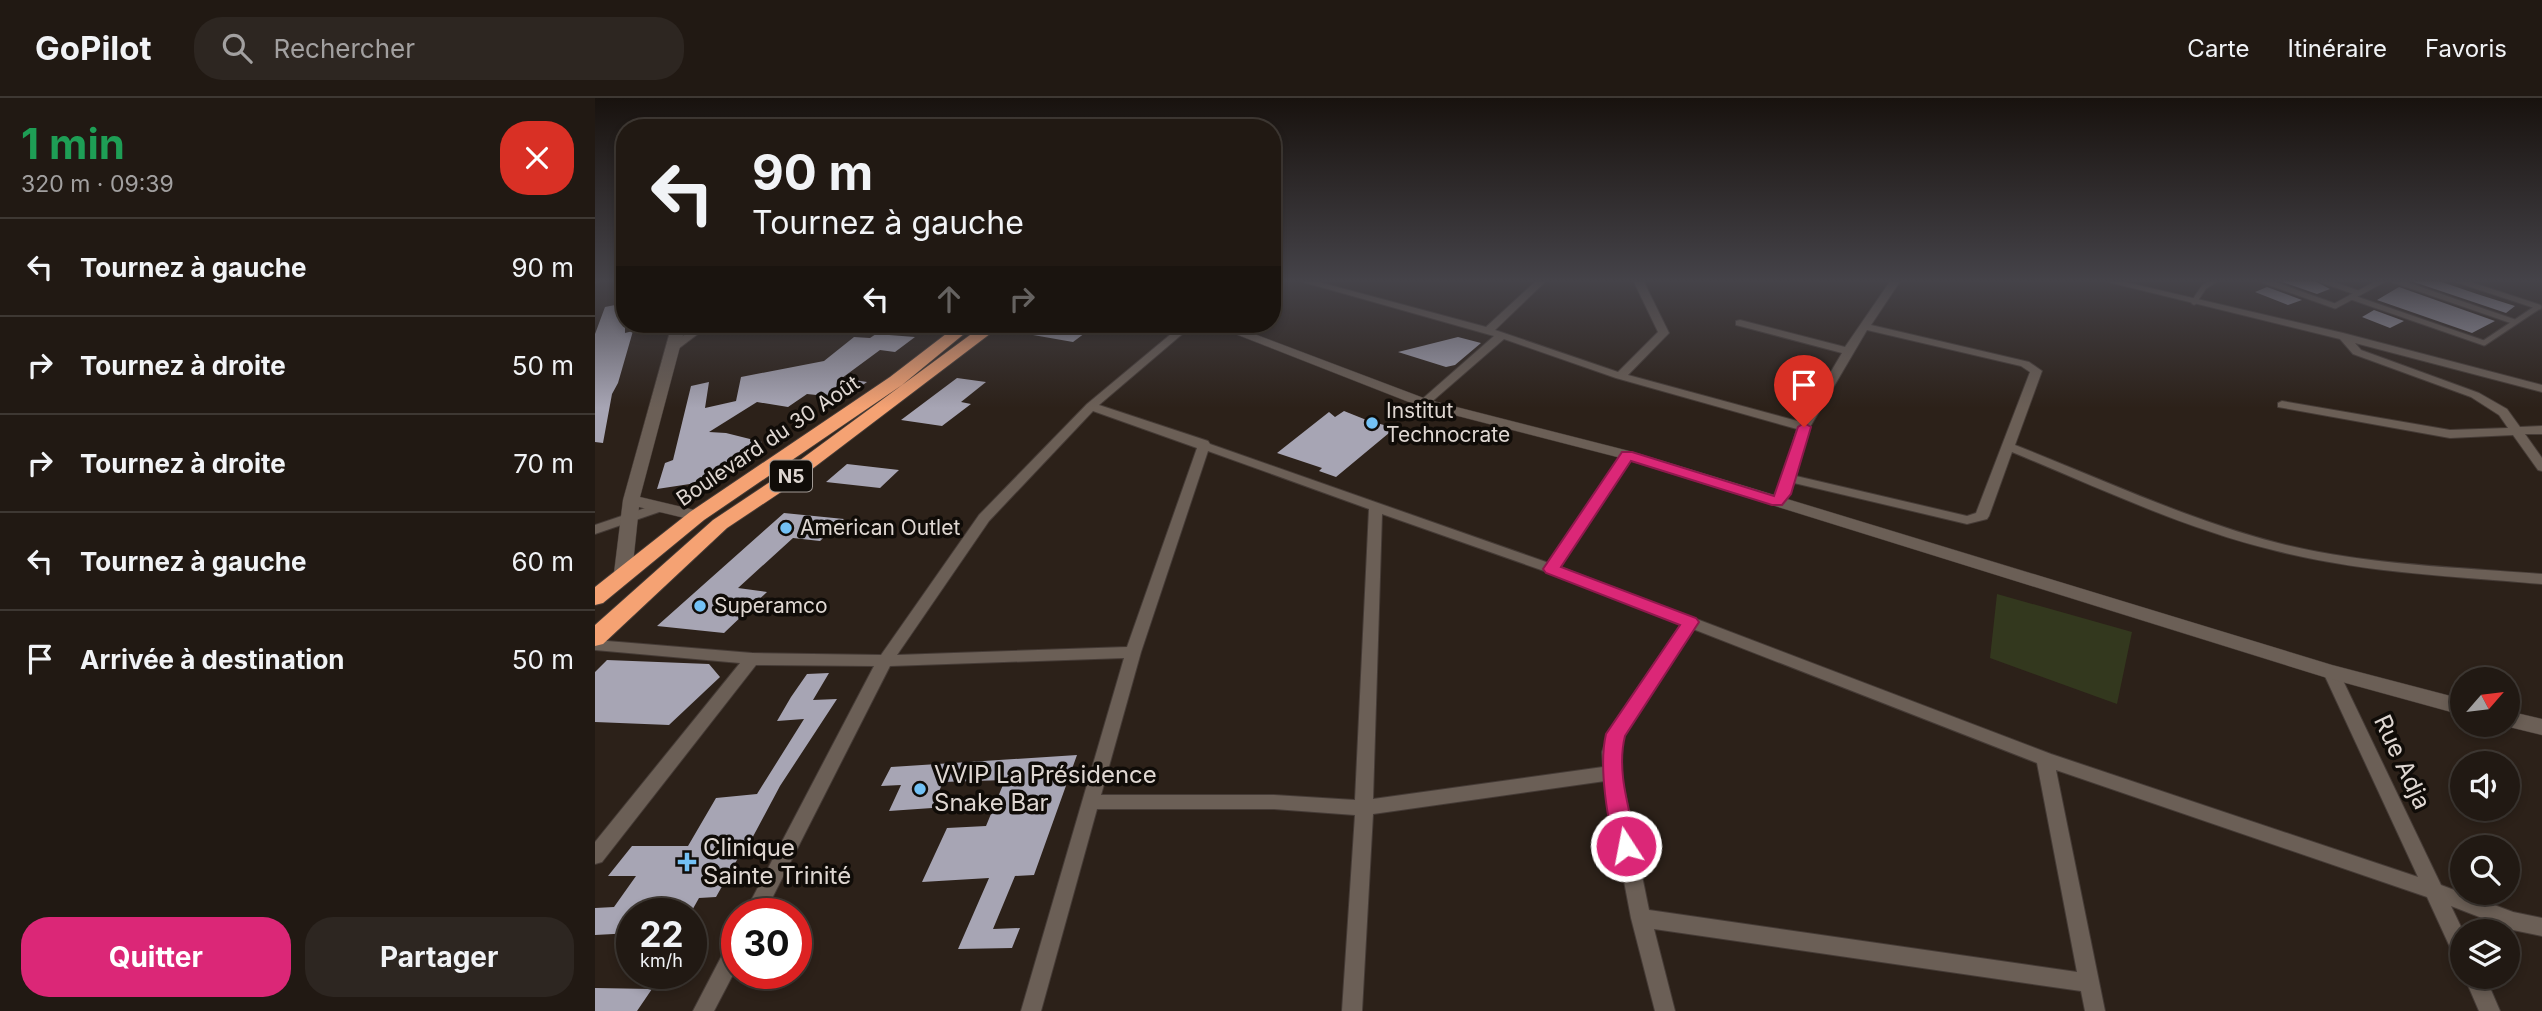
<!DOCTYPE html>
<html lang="fr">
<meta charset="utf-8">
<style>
body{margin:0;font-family:Inter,sans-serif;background:#2d2621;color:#f1f3f6;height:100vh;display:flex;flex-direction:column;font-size:26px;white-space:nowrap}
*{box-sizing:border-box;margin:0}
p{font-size:23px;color:#a2a0a0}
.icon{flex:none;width:38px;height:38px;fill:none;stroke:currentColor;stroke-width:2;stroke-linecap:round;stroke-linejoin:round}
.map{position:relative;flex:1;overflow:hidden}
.drawer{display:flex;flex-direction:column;background:#211913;width:595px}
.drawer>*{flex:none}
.hud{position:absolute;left:21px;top:21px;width:665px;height:214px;border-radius:28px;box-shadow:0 4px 10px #0003,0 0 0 2px #3e3833;background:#211913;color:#f1f3f6;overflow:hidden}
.needle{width:46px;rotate:62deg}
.fabs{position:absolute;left:1855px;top:569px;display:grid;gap:14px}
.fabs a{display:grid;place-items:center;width:70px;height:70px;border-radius:50%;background:#211913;box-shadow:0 4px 10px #0003,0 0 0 2px #3e3833;font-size:35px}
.speed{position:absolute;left:21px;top:800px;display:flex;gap:14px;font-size:35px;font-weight:700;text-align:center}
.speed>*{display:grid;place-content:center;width:91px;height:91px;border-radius:50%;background:#211913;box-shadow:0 4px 10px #0003,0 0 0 2px #3e3833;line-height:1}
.speed small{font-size:18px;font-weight:400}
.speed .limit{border:10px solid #d22;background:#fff;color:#111}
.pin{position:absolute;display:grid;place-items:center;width:60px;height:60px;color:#fff;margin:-72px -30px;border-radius:50% 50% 50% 0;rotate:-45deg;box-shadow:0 0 7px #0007}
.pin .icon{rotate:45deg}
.me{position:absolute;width:77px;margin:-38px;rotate:349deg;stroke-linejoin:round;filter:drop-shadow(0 0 5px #0008)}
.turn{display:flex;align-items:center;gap:24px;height:147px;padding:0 21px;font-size:32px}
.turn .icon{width:91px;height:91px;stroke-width:2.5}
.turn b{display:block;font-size:49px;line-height:60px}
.lanes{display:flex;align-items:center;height:66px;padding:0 21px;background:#0003;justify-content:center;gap:35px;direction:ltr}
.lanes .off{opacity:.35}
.round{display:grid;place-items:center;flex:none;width:74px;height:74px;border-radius:28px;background:#2d2621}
.overview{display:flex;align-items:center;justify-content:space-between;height:119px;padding:0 21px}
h1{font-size:42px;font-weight:700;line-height:52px;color:#1e9e55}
.action{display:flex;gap:14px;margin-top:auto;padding:14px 21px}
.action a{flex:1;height:80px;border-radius:28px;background:#db2777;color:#fff;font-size:28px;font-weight:700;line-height:80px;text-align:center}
.action a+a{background:#2d2621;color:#f1f3f6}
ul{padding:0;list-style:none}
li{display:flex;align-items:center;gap:21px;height:98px;padding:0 21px;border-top:2px solid #3e3833}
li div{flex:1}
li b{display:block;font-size:26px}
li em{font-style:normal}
header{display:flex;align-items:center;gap:42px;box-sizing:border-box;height:98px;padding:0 35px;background:#211913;border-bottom:2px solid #3e3833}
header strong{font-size:33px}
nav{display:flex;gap:38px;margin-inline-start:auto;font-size:24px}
.search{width:490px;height:63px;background:#2d2621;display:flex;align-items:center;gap:18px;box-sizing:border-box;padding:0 24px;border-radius:28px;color:#a2a0a0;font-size:26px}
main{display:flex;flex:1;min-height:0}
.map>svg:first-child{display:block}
.green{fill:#33381e}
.building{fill:#a7a5b4}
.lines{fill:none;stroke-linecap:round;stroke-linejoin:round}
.lane-casing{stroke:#453b36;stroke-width:7}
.street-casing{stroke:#453b36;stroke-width:2}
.secondary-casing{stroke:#453b36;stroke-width:1}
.highway-casing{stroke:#453b36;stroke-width:2}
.lane{stroke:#6b5f56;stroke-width:5}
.street{fill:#6b5f56;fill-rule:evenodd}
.secondary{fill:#6b5f56;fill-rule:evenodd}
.highway{fill:#f5a273;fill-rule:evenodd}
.route{fill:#db2777;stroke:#8e194d;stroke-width:2}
.poi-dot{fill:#73c1f5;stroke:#100c08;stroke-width:2.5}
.labels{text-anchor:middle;stroke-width:7;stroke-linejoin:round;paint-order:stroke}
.shield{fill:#100c08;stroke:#a19a95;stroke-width:2}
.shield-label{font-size:19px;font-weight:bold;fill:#dfd7d2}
.poi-label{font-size:21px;fill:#dfd7d2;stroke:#100c08;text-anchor:start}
.street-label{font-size:21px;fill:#dfd7d2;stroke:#100c08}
.near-street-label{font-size:24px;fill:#dfd7d2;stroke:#100c08}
.near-poi-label{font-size:24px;fill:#dfd7d2;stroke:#100c08;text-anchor:start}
</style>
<header>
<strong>GoPilot</strong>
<div class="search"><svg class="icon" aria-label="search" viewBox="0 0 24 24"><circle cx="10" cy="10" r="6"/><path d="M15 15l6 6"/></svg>Rechercher</div>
<nav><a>Carte</a><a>Itinéraire</a><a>Favoris</a></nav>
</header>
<main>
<section class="drawer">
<div class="overview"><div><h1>1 min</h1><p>320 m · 09:39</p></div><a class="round" style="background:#d93025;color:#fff"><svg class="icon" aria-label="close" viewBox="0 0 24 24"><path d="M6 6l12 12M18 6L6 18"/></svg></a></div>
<ul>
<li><svg class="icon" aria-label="left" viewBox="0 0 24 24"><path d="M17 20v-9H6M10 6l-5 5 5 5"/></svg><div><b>Tournez à gauche</b></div><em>90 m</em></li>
<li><svg class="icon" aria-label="right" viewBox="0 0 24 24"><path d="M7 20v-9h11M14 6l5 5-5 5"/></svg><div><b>Tournez à droite</b></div><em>50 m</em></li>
<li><svg class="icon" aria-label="right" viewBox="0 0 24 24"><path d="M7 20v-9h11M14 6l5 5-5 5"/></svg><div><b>Tournez à droite</b></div><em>70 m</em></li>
<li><svg class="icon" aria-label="left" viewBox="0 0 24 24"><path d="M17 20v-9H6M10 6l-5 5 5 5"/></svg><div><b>Tournez à gauche</b></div><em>60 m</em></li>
<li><svg class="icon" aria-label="arrive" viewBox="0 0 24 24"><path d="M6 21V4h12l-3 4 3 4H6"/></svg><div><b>Arrivée à destination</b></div><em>50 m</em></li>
</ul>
<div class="action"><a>Quitter</a><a>Partager</a></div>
</section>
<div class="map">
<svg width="1947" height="913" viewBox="0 0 1947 913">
<rect width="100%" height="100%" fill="#2c2119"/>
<!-- green -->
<path class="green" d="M1402,496L1537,534L1522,606L1395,560Z"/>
<!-- building -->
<path class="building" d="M1692,182H1718L1735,191L1722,196L1687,184Z
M1841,182L1882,196L1920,208L1911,215L1816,183Z
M1672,189L1707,202L1693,207L1660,194Z
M1804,189L1900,223L1877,235L1782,202Z
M30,205V235L38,233L23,285L17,296L8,345L0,344V236L10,209Z
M1779,212L1809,223L1795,230L1767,219Z
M422,226H480L498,229L478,244L421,234Z
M281,236L320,239L300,254L285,252L247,280L272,284L250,300L212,296L193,309L162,304L114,334L131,335L167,344L108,384L62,391L70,365L78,362L96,288L114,284L110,310L141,303L146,279L229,263L259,239L275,240Z
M863,239L886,245L860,267L851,269L803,254Z
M362,280L391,284L366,304L376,306L347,328L306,322Z
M749,313L774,323L800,330L741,379L724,373L727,370L682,355L734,314L740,319Z
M252,366L304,372L285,390L231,384Z
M189,415L249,421L225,443L198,440L143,490L172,494L129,535L62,528Z
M12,562L114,566L125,579L74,627L0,624V574Z
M234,575L218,602L242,601L185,688L154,746H151L121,799L104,800L95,816H37V835L0,837V810L19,809L41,778H13L37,748H93L121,700L162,696L209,621L182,623L196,599L212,576Z
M482,657L439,777L420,778L398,831L425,830L417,850L363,851L394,780L327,784L352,730L391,728L410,682L348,684L337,710L294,713L306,687L286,688L296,669Z
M0,890L57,891L42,913H0Z"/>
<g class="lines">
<defs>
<path id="lane" d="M1667,182L1740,208L1788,182
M1726,182L1763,195
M1798,182L1920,224
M1862,182L1944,209
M1756,199L1889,245L1943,209
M1599,204L1609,189L1620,182"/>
<path id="street" d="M0,182H7L0,185Z
M701,182H716L891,229L942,182H952L900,232L1023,274L1063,234L1038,182H1048L1074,235L1033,277L1206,324L1247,255L1141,227V223L1145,222L1250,249L1296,182H1306L1276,227L1434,264L1447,273L1420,347C1507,381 1593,422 1683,445C1769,467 1859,469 1947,476V486C1858,478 1769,475 1682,453C1590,431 1504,390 1417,354L1394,418L1392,421L1372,426L1199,385C1196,395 1192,405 1182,408L1175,404L1183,395L1202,331L1021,280L909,241L833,307H825V303L899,238ZM1272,232L1426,268L1435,274L1381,415L1372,418L1201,378L1215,329Z
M1505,182H1521L1748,235L1947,287V294L1760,245L1766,252L1884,295L1912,311L1925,329L1947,328V336H1930L1947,360V373L1943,372L1918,337L1855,340L1683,309V305L1687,303L1855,332L1913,330L1904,317L1876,299L1758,256L1745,241Z
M105,226H116L83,251H75V247Z
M588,226H599L504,307L613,343L615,346L954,465L1028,354H1036L1038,357L965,469L1456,656L1823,779L1728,574L1730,570H1742L1846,787L1918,814L1947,820V838L1918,832L1856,808L1868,833L1867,862L1860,860L1832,799L1461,672L1510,913H1490L1486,893L1059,831L1080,913H1060L1036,820L1010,683L778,716L767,913H747L760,717L679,711H502L446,913H426L529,560L295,568L169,816H149L279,568L161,567L7,764L0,766V744L145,565L0,552V542L157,555L286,557L384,417L492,306ZM498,313L602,350L532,549L302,557L394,423ZM613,353L774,411L760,702L679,697H506L546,554ZM787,416L952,474L1086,526L1015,631L1007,654L1008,669L778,701ZM1098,531L1442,665L1482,874L1054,812L1026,675L1025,654L1029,637Z
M62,406L69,410L67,413L0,436V427Z
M142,839V869L119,913H98L135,842Z
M1869,878H1890L1905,913H1884Z"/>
<path id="secondary" d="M77,226H91L45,399L108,414L110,418L102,423L44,409L37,475L28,481L19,475L28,402Z
M615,226H633L834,302L1038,354L1737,567L1867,601V617L1729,579L1026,360L824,308Z
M1913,613L1947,621V637L1906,627L1913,626Z"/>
<path id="highway" d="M364,226H381L307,287L109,422L8,505L0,507V489L95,414L295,279Z
M390,226H408L192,390L132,430L8,546L0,548V527L118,422L178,382Z"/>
</defs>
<!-- lane casing -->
<use href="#lane" class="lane-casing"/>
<!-- street casing -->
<use href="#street" class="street-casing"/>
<!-- secondary casing -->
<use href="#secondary" class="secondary-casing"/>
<!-- highway casing -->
<use href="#highway" class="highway-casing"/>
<!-- lane -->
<use href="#lane" class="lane"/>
<!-- street -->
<use href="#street" class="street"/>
<!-- secondary -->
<use href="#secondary" class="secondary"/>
<!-- highway -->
<use href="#highway" class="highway"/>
</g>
<!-- sky -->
<linearGradient id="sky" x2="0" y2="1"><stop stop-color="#18120e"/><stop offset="0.59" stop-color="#454349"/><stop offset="1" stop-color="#454349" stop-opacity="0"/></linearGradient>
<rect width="1947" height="310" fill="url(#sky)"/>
<!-- route -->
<path class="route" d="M1209,325L1216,329L1196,396L1187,407H1177L1036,363L966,469L1101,520L1104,524L1030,638C1021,674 1035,712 1042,748L1039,754L1031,756L1024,754C1011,727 1004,665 1011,636L1085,527L951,475L948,471L1027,354H1037L1179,398L1203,329Z"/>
<!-- markers -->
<g class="poi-dot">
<circle cx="777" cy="325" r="7"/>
<circle cx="191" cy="430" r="7"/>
<circle cx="105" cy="508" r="7"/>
<circle cx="325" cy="691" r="7"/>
<path d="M88.5 753.5h7v7h7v7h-7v7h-7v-7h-7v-7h7z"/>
</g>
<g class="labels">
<!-- shield labels -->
<rect class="shield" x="175" y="362.5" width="42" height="31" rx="5"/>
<g class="shield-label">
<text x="196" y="385">N5</text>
</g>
<!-- poi labels -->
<g class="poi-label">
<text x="791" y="320">Institut<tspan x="791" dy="24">Technocrate</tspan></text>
<text x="205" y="437">American Outlet</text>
<text x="119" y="515">Superamco</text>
</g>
<!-- street labels -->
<g class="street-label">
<text transform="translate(173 343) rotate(-34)" y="7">Boulevard du 30 Août</text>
</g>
<!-- near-street labels -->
<g class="near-street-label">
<text transform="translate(1807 664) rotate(65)" y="8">Rue Adja</text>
</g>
<!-- near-poi labels -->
<g class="near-poi-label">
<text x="339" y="685">VVIP La Présidence<tspan x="339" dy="28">Snake Bar</tspan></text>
<text x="108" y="758">Clinique<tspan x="108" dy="28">Sainte Trinité</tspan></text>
</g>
</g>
</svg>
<div class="fabs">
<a><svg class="needle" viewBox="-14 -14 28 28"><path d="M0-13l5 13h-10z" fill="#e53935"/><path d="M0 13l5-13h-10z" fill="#a2a0a0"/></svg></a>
<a><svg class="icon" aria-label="sound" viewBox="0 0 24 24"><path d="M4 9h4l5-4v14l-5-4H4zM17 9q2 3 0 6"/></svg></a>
<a><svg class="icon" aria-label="search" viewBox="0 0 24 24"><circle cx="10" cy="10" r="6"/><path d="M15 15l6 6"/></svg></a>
<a><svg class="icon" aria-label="layers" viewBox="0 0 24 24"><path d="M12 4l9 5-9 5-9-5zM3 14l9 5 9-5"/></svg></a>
</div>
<div class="speed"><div>22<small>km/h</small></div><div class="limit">30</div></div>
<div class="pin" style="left:1209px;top:329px;background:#d93025"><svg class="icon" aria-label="arrive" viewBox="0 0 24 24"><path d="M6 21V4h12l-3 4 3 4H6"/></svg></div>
<svg class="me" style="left:1031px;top:748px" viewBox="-20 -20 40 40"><circle r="17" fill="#db2777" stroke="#fff" stroke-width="3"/><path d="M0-11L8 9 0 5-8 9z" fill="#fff"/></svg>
<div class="hud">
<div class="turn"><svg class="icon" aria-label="left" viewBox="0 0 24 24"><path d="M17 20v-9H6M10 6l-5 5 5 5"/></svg><div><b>90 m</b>Tournez à gauche</div></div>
<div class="lanes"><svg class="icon" aria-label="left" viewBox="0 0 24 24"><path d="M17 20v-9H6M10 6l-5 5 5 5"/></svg><svg class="icon off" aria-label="ahead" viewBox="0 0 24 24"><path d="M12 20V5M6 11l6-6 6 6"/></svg><svg class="icon off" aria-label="right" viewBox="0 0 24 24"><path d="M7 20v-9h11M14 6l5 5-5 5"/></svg></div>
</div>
</div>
</main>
